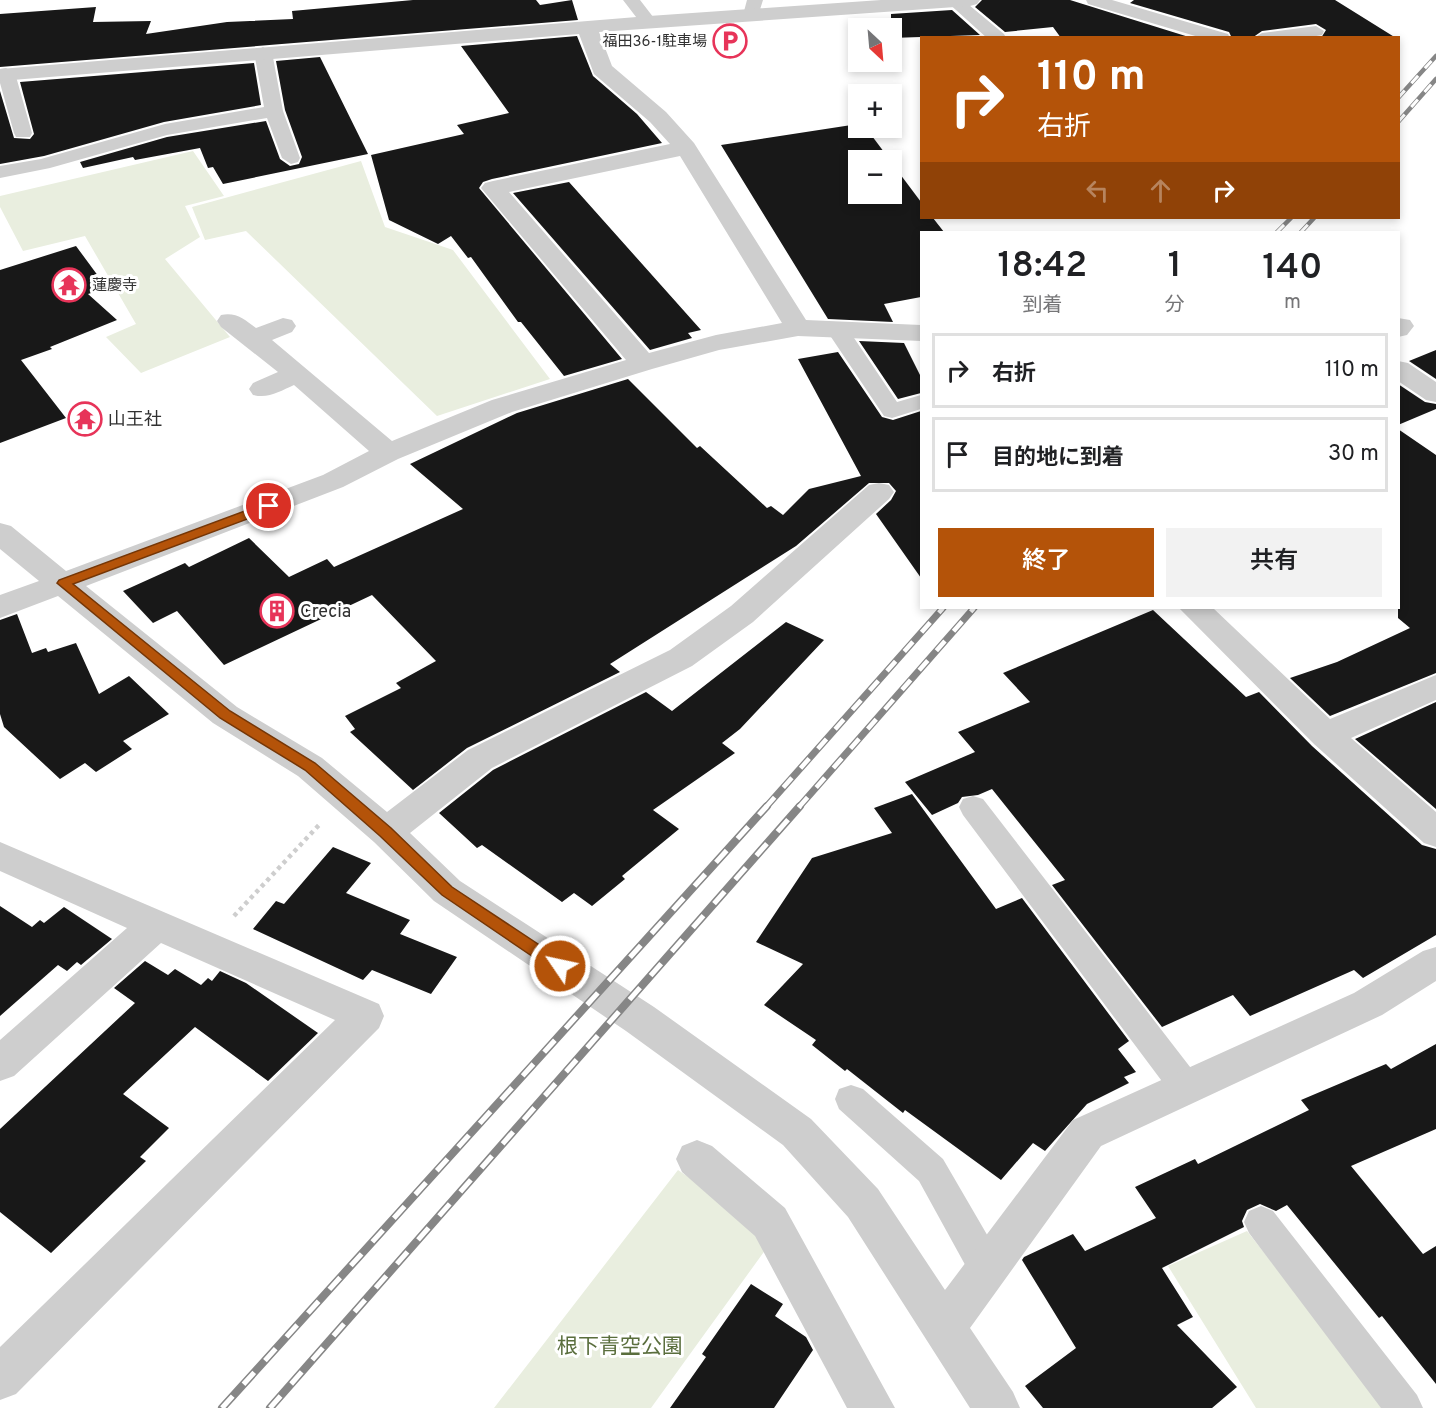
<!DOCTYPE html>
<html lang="ja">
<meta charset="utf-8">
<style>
body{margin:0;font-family:Overpass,"Noto Sans JP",sans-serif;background:#f2f2f2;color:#202124;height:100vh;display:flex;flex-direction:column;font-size:22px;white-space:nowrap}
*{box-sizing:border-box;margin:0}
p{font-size:20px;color:#757577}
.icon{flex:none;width:33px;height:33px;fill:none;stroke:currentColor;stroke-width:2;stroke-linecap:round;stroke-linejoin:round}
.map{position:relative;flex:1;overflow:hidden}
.details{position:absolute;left:920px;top:231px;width:480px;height:378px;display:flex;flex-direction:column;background:#fff;border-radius:0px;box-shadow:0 3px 9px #0003}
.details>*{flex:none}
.banner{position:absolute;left:920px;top:36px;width:480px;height:183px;border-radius:0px;box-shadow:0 3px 9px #0003;background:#b45309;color:#fff;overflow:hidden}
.needle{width:39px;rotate:154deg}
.controls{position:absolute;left:848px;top:18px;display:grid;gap:12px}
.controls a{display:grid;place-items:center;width:54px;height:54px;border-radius:0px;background:#fff;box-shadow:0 3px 9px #0003;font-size:30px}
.pin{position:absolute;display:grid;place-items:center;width:51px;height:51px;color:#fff;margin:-26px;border:3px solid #fff;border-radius:50%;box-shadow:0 2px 6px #0007}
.me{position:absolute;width:66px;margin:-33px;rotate:304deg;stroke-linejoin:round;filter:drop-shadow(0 0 4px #0008)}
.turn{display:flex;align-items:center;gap:21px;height:126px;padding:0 18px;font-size:27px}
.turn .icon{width:78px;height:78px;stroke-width:2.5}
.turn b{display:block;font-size:42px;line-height:51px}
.lanes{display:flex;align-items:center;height:57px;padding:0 18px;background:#0003;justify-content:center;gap:30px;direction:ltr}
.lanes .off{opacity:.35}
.eta{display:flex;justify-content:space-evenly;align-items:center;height:102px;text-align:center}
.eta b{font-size:36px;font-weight:600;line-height:42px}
.action{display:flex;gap:12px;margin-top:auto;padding:12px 18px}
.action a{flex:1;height:69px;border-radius:0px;background:#b45309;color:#fff;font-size:24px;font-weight:600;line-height:69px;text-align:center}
.action a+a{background:#f2f2f2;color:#202124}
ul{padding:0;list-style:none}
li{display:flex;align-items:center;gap:18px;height:75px;margin:0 12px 9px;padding:0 6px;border:3px solid #e0e0e0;border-radius:0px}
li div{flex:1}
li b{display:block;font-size:22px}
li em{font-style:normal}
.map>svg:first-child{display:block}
.green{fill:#e9eedf}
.building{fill:#181818}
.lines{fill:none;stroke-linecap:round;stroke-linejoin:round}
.path{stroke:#cecece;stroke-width:4.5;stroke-dasharray:4 4;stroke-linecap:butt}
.lane{fill:#cecece;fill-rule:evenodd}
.street{fill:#cecece;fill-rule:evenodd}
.rail-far2-casing{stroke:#868686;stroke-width:4.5}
.rail-far1-casing{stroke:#868686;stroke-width:7}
.rail-casing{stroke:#868686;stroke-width:8}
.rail-far2{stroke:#fff;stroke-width:3;stroke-dasharray:10;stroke-linecap:butt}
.rail-far1{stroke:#fff;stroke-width:4.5;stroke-dasharray:13;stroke-linecap:butt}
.rail{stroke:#fff;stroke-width:5;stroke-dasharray:16;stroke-linecap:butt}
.route{fill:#b45309;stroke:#753606;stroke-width:1.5}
.labels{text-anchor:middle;stroke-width:6;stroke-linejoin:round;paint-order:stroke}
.far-poi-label{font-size:15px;fill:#313131;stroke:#fff;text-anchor:end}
.poi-label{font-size:18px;fill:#313131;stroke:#fff;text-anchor:start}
.near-park-label{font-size:21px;fill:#5a6e3d;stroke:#fff}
</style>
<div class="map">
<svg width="1436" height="1408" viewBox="0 0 1436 1408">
<rect width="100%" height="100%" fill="#fff"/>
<!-- green -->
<path class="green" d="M193,151L224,196L185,206L200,237L165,259L230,337L141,373L106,337L136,324L85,236L23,251L0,207V196Z
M361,161L385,227L453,250L550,379L437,416L246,231L205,240L192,207Z
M678,1170C710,1192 744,1216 766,1249L651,1408H494Z
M1247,1231L1372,1390L1386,1408H1256L1168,1266Z"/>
<!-- building -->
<path class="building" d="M413,0H536L540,5L572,0L578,20L0,67V14L96,7L93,22L151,21L146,34L227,22L293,19L292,11Z
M982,0H1070L1192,38H1061L1053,27L1005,32L975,7Z
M1134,0H1335L1396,38H1321L1326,30L1316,24L1262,31L1252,38H1232L1229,32L1130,3Z
M952,10L980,35L891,38V14Z
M577,36L593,76L637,114L662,143L492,179L483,182L479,188L622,359L564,376L521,322H518L471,257L468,258L451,236L438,244L389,220L371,155L464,134L457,125L509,113L461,46Z
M320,57L368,154L223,184L213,167L208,168L200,148L135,160L133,157L83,168L80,162L167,137L266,121L280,159L290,166L299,164L302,157L285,110L276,61Z
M254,63L261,105L164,122L44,156L0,164V91L14,138L30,139L34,134L20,82Z
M858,124V128H866L890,160H858V194H891V162L921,202V218H933L944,232H921V297L884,304L893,322L828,319L721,145Z
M569,182L701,330L688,333L692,338L650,350L513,193Z
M76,246L107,288L88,294L117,320L50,347L52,349L21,360L66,418L0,443V270Z
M859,341L904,343L921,377V393L898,399Z
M1436,350V379L1409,361Z
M838,352L882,417L893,420L921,411V578L876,514L891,500L896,491L889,483H869L796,546L610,664L620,672L467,748L413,790L350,732L355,729L345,716L401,688L396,683L436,661L372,595L224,665L177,611L153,623L123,591L185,563L189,567L249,538L289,577L327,559L334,567L463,509L410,464L517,413L628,379L697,448L700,446L767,508L771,506L783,515L809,489L861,476L798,359Z
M1398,384L1425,402L1436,404V409L1398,425Z
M1398,429L1436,455V673L1330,716L1290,678L1337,662L1410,628L1398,618Z
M1153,610L1246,697L1259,692L1312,746L1422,845L1436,849V935L1363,978L1354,970L1250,1016L1233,995L1162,1027L1052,885L1065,880L992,789L978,795L962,797L958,803L932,815L905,782L975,752L958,732L1030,702L1003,673Z
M17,614L32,653L46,648L48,652L76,643L99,694L129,676L169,714L123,741L132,749L96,772L85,763L60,779L4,727L0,714V620Z
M786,622L824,640L740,729L722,743L735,753L653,810L679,829L622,876L625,879L592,906L574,893L562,902L482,845L477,848L439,813L493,770L646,692L672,711Z
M1436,702V809L1355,739Z
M912,794L996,909L1022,898L1129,1041L1118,1049L1136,1072L1124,1077L1129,1083L1087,1104L1045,1151L1033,1143L1001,1180L905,1110L903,1113L847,1069L845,1071L812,1045L816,1040L764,1005L803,964L756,942L812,858L892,833L874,808Z
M333,847L371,863L346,893L410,920L400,934L457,957L431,994L372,970L363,980L253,929L276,901L284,904Z
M0,906L32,927L40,920L44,923L64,907L112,939L81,965L77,962L67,971L58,965L0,1016Z
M145,961L168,975L175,969L201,985L208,978L212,981L220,971L246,983L318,1033L268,1081L195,1027L123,1094L169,1128L140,1157L146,1161L51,1253L0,1212V1129L135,1003L114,988Z
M1436,1044V1129L1351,1166L1423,1254L1436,1246V1384L1382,1316L1379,1318L1287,1205L1276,1211L1260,1204L1247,1210L1242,1221L1244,1227L1162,1268L1193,1317L1177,1325L1237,1387L1212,1408H1043L1025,1386L1076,1348L1022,1260L1024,1257L1073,1234L1085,1251L1156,1218L1135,1187L1195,1159L1198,1164L1309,1110L1301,1100L1386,1064L1391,1069Z
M751,1284L783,1304L775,1316L806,1337L813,1350L774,1408H670L706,1357L702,1354Z"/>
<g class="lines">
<!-- path -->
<path class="path" d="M234,916L319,825"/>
<!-- lane -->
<path class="lane" d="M623,0H640L657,22L655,26H643Z
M747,0H763L757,19L751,20L743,15Z
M963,0L1004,34L1006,38H987L946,1Z
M1086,0H1112L1228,34L1230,38H1202L1088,4Z
M1316,26L1324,31L1322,35L1305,38H1254L1262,33Z
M263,47L272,52L283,111L300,158L298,162L291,164L282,158L267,118L167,135L50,168L0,178V166L41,159L165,124L264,107L254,52Z
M6,68L15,73L32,133L30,137H16L14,133L0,83V69Z
M838,325L846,326L897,402L921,395V409L892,418L884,416L827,331L830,326Z
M973,796L983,799L1197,1076L1201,1086L1197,1096L1185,1100L1173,1096L963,815L959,807L963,799Z
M851,1085L863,1089L943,1159L1000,1257L1005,1269L1000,1281L987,1286L974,1281L919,1181L839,1109L835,1099L839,1089Z
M1261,1206L1273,1211L1417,1395L1423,1408H1381L1249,1233L1244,1222L1249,1211Z"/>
<!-- street -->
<path class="street" d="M881,0H980L977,4L970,6L599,32L612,66L666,112L694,143L806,320L921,325V341L798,336L719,350L652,369L512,412L398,459L343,487L86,586L237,707L322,758L387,812L468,750L670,650L731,606L869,485L879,483L889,485L894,492L889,499L753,622L692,666L492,768L410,833L460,881L654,1007L811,1119L878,1189L945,1290L1073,1120L1354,993L1423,951L1436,947V981L1382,1015L1101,1146L970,1328L1013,1392L1020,1408H970L848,1217L783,1145L626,1031L434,901L374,842L298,776L213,723L58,596L0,618V595L39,581L0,549V523L11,526L66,571L323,475L369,451L294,385C280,391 269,399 253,395L249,389L253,383L278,372L221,327L217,321L221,315C236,312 244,319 256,328L283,318L292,320L296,326L292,332L272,340L392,441L492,400L626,360L481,188L485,183L493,181L670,144L650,122L594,74L579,34L0,81V69L649,16ZM680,156L782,323L716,335L649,353L509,192Z
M1398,318L1410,320L1414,326L1407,335L1398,337Z
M1398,361L1408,363L1436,382V402L1426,400L1398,381Z
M1179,608H1213L1330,719L1436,675V700L1351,738L1436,812V847L1424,843L1314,744Z
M0,842L379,1004L384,1016L379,1028L16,1394L0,1400V1347L335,1020L161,943L14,1076L0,1081V1040L127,928L0,871Z
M697,1140L712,1146L785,1208L895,1408H847L755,1236L682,1172L676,1159L682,1146Z"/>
<defs>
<path id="rail-far2" d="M1398,98L1436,56
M1398,122L1436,79
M1277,232L1291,218
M1301,232L1314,218"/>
<path id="rail-far1" d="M766,807L943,608
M799,807L974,608"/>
<path id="rail" d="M222,1408L767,806
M270,1408L800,806"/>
</defs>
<!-- rail-far2 casing -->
<use href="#rail-far2" class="rail-far2-casing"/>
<!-- rail-far1 casing -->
<use href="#rail-far1" class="rail-far1-casing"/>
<!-- rail casing -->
<use href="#rail" class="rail-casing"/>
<!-- rail-far2 -->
<use href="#rail-far2" class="rail-far2"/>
<!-- rail-far1 -->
<use href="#rail-far1" class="rail-far1"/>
<!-- rail -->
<use href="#rail" class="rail"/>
</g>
<!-- route -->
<path class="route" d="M269,502L274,503V509L73,584L230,711L315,763L391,828L452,887L565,962L567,966L565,971H554L442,895L380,836L305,770L220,718L57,583L59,580Z"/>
<!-- icons -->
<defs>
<symbol id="parking-ring" viewBox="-11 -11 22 22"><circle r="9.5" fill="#fff" stroke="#e73459" stroke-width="1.5"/><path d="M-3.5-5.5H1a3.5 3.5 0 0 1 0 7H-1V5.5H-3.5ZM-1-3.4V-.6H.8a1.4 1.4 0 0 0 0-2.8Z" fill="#e73459"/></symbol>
<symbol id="temple-ring" viewBox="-11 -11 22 22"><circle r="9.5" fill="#fff" stroke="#e73459" stroke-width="1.5"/><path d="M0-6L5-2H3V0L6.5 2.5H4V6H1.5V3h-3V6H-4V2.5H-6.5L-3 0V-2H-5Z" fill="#e73459"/></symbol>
<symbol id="building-ring" viewBox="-11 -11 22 22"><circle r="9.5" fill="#fff" stroke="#e73459" stroke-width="1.5"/><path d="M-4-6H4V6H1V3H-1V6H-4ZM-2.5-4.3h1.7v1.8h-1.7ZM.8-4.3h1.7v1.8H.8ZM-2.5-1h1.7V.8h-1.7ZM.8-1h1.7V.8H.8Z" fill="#e73459"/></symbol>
</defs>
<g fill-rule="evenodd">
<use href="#parking-ring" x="711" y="22" width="38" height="38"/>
<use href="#temple-ring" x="50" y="266" width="38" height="38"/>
<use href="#temple-ring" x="66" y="400" width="38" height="38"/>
<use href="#building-ring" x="258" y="592" width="38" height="38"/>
</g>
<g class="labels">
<!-- far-poi labels -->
<g class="far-poi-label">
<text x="707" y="46">福田36-1駐車場</text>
<text x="92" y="290" text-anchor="start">蓮慶寺</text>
</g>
<!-- poi labels -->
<g class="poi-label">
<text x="108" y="425">山王社</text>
<text x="300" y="617">Crecia</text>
</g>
<!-- near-park labels -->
<g class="near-park-label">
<text x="620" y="1353">根下青空公園</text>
</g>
</g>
</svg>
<div class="controls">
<a><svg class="needle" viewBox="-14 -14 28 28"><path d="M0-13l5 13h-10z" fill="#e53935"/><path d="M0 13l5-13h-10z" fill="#757577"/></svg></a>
<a>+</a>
<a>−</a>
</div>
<div class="pin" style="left:269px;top:506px;background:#d93025"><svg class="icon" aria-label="arrive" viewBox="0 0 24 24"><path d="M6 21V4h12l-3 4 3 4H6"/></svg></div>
<svg class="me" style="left:560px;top:966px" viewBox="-20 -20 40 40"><circle r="17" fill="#b45309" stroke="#fff" stroke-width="3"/><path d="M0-11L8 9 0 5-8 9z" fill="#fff"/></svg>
<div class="banner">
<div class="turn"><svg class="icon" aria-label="right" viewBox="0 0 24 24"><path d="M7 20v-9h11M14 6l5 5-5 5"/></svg><div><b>110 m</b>右折</div></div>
<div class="lanes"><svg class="icon off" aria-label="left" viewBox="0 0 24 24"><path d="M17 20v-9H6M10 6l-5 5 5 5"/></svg><svg class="icon off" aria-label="ahead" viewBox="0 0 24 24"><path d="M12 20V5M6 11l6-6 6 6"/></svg><svg class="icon" aria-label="right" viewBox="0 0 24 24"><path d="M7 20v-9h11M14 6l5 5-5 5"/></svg></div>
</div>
<section class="details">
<div class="eta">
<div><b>18:42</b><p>到着</p></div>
<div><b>1</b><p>分</p></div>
<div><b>140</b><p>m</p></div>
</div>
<ul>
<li><svg class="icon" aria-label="right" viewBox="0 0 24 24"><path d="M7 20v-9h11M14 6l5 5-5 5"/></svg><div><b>右折</b></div><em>110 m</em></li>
<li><svg class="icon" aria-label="arrive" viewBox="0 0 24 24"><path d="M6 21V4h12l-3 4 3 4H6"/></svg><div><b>目的地に到着</b></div><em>30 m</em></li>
</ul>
<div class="action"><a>終了</a><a>共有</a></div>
</section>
</div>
